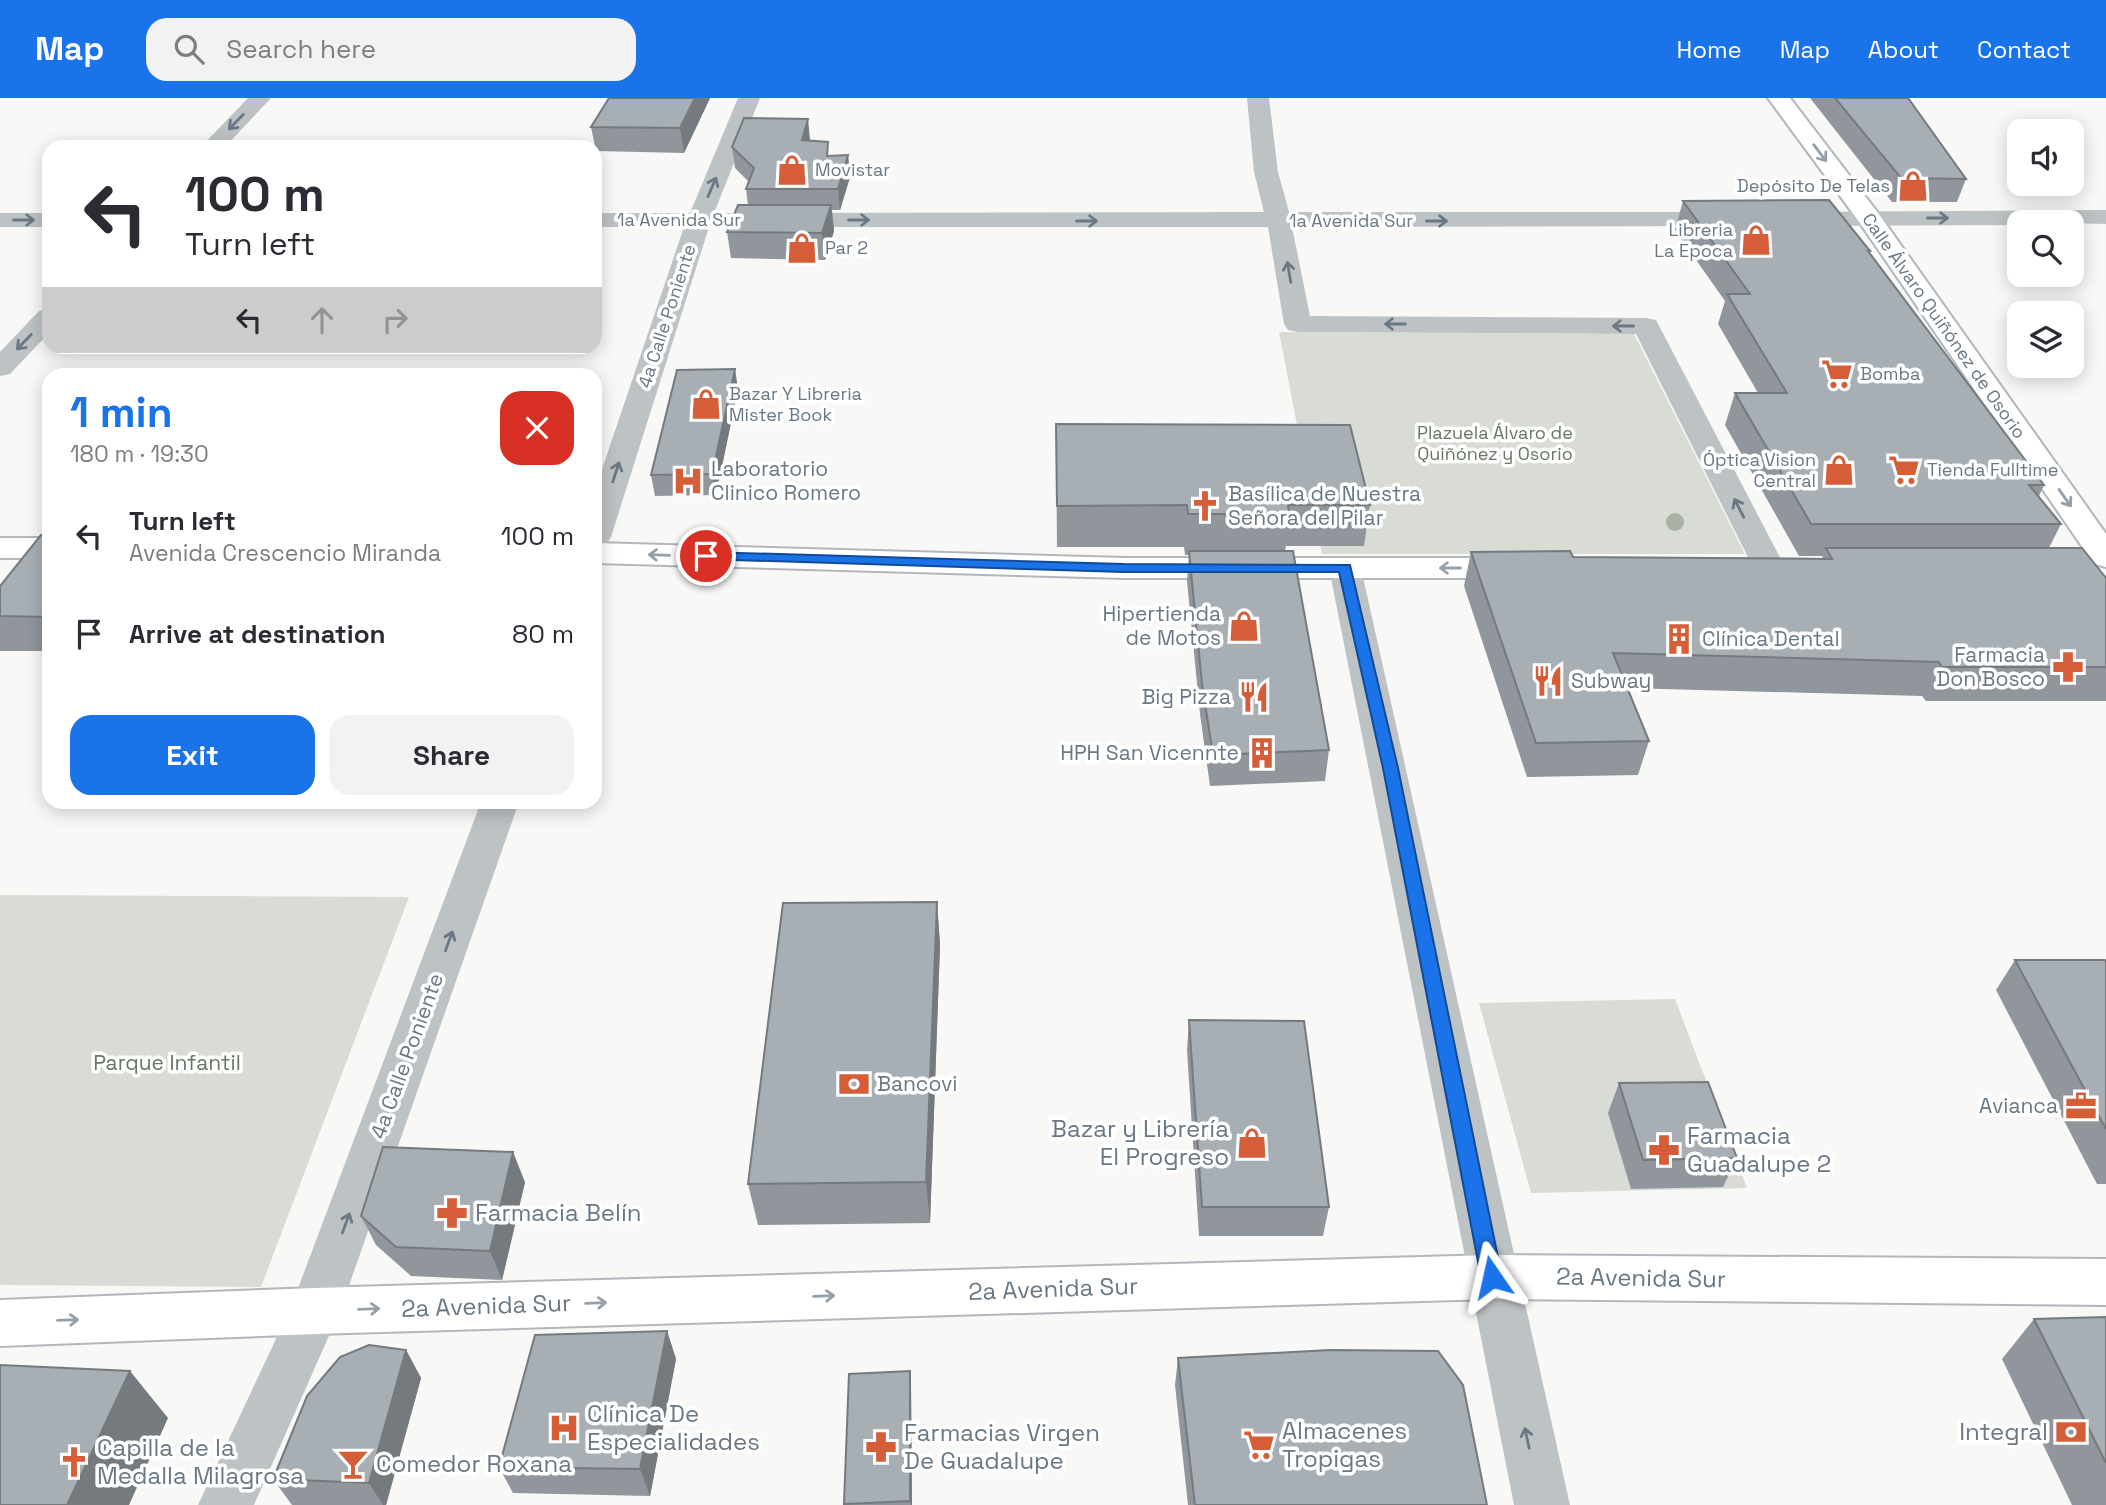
<!DOCTYPE html>
<meta charset="utf-8">
<style>
body{margin:0;font-family:"Space Grotesk",sans-serif;background:#f2f2f3;color:#2b2b33;height:100vh;display:flex;flex-direction:column;font-size:26px;white-space:nowrap}
*{box-sizing:border-box;margin:0}
p{font-size:23px;color:#7c7c81}
.icon{flex:none;width:38px;height:38px;fill:none;stroke:currentColor;stroke-width:2;stroke-linecap:round;stroke-linejoin:round}
.map{position:relative;flex:1;overflow:hidden}
.details{position:absolute;left:42px;top:270px;width:560px;height:441px;display:flex;flex-direction:column;background:#fff;border-radius:21px;box-shadow:0 4px 18px #0003}
.details>*{flex:none}
.top-card{position:absolute;left:42px;top:42px;width:560px;height:214px;border-radius:21px;box-shadow:0 4px 18px #0003;background:#fff;color:#2b2b33;overflow:hidden}
.buttons{position:absolute;left:2007px;top:21px;display:grid;gap:14px}
.buttons a{display:grid;place-items:center;width:77px;height:77px;border-radius:14px;background:#fff;box-shadow:0 4px 18px #0003;font-size:35px}
.pin{position:absolute;display:grid;place-items:center;width:60px;height:60px;color:#fff;margin:-30px;border:4px solid #fff;border-radius:50%;box-shadow:0 2px 7px #0007}
.me{position:absolute;width:77px;margin:-38px;rotate:349deg;stroke-linejoin:round;filter:drop-shadow(0 0 5px #0008)}
.turn{display:flex;align-items:center;gap:24px;height:147px;padding:0 28px;font-size:32px}
.turn .icon{width:91px;height:91px;stroke-width:2.5}
.turn b{display:block;font-size:49px;line-height:60px}
.lanes{display:flex;align-items:center;height:66px;padding:0 28px;background:#0003;justify-content:center;gap:35px;direction:ltr}
.lanes .off{opacity:.35}
.round{display:grid;place-items:center;flex:none;width:74px;height:74px;border-radius:21px;background:#f2f2f3}
.summary{display:flex;align-items:center;justify-content:space-between;height:119px;padding:0 28px}
h1{font-size:42px;font-weight:700;line-height:52px;color:#1a73e8}
.primary-button{display:flex;gap:14px;margin-top:auto;padding:14px 28px}
.primary-button a{flex:1;height:80px;border-radius:21px;background:#1a73e8;color:#fff;font-size:28px;font-weight:700;line-height:80px;text-align:center}
.primary-button a+a{background:#f2f2f3;color:#2b2b33}
ul{padding:0;list-style:none}
li{display:flex;align-items:center;gap:21px;height:98px;padding:0 28px}
li div{flex:1}
li b{display:block;font-size:26px}
li em{font-style:normal}
header{display:flex;align-items:center;gap:42px;box-sizing:border-box;height:98px;padding:0 35px;background:#1a73e8;color:#fff}
header strong{font-size:33px}
nav{display:flex;gap:38px;margin-inline-start:auto;font-size:24px}
.search{width:490px;height:63px;background:#f2f2f3;display:flex;align-items:center;gap:18px;box-sizing:border-box;padding:0 24px;border-radius:21px;color:#7c7c81;font-size:26px}
.map>svg:first-child{display:block}
.green{fill:#d8dcd5}
.lines{fill:none;stroke-linecap:round;stroke-linejoin:round}
.secondary-casing{stroke:#b2b7bc;stroke-width:4}
.street{fill:#bdc2c5;fill-rule:evenodd}
.secondary{fill:#fff;fill-rule:evenodd}
.tree{fill:#a8b1a6}
.wall{fill:#90969b}
.shaded-wall{fill:#757a7e}
.building{fill:#a7afb4;stroke:#757a7e;stroke-width:2}
.oneway{stroke:#697884}
.oneway2{stroke:#96a0a9}
.route{fill:#1a73e8;stroke:#114b97;stroke-width:2}
.labels{text-anchor:middle;stroke-width:7;stroke-linejoin:round;paint-order:stroke}
.far-poi-label{font-size:18px;fill:#697884;stroke:#fff;text-anchor:start}
.far-street-label{font-size:18px;fill:#697884;stroke:#fff}
.far-park-label{font-size:18px;fill:#677764;stroke:#fff}
.poi-label{font-size:21px;fill:#697884;stroke:#fff;text-anchor:start}
.street-label{font-size:21px;fill:#697884;stroke:#fff}
.park-label{font-size:21px;fill:#677764;stroke:#fff}
.near-poi-label{font-size:24px;fill:#697884;stroke:#fff;text-anchor:start}
.near-street-label{font-size:24px;fill:#697884;stroke:#fff}
</style>
<header>
<strong>Map</strong>
<div class="search"><svg class="icon" aria-label="search" viewBox="0 0 24 24"><circle cx="10" cy="10" r="6"/><path d="M15 15l6 6"/></svg>Search here</div>
<nav><a>Home</a><a>Map</a><a>About</a><a>Contact</a></nav>
</header>
<div class="map">
<svg width="2106" height="1407" viewBox="0 0 2106 1407">
<rect width="100%" height="100%" fill="#f8f8f6"/>
<!-- green -->
<path class="green" d="M1279,234L1634,236L1745,456H1322Z
M0,797L409,799L261,1189L0,1187Z
M1675,901L1747,1090L1531,1095L1479,905Z"/>
<g class="lines">
<defs>
<path id="secondary" d="M1768,0H1790L1878,115L2106,436V469L2094,466L1860,125Z
M0,440H49V460H0Z
M595,445L1124,460H1519L1531,463L1535,470L1531,477L1519,480H1124L595,465Z
M1492,1157L2106,1161V1207L1492,1201L315,1236L0,1248V1202L315,1190Z"/>
</defs>
<!-- secondary casing -->
<use href="#secondary" class="secondary-casing"/>
<!-- street -->
<path class="street" d="M248,0H271L225,49H201Z
M738,0H760L714,115L1264,114L1254,74L1247,0H1269L1278,74L1289,114H1729L1738,116L1741,121L1738,126L1729,128L1292,129L1310,218L1646,220L1656,222L1786,471L1782,478L1770,481L1758,478L1754,471L1636,236L1298,234L1288,232L1284,226L1268,129H709L611,439L606,446L595,449V392L684,129H595V115H690Z
M2106,112V126L2020,124V127L1793,128L1784,126L1781,121L1784,116L1793,114Z
M0,115H49V129H0Z
M49,211V235L10,276L0,278V254L39,213Z
M1345,460L1357,463L1361,470L1570,1407H1514L1329,470L1333,463Z
M481,704H519L340,1213L254,1407H198L291,1209Z"/>
<!-- secondary -->
<use href="#secondary" class="secondary"/>
</g>
<!-- trees -->
<circle class="tree" cx="1675" cy="424" r="9"/>
<!-- wall -->
<path class="wall" d="M710,0L684,55L596,53L591,29Z
M1810,0H1908L1966,81L1957,104H1892Z
M810,42L829,58L848,57L850,79L840,112H832L834,133L825,162L731,160L727,134L748,107L746,91L749,84L735,70L732,49Z
M1683,103L1870,153V155L2044,387L2039,398L2061,426L2049,450L2106,480V603H1926L1922,598L1627,590L1649,643L1638,677L1527,679L1464,488L1471,454L1573,459L1822,460L1823,458H1799L1725,327L1735,295H1758L1718,226L1725,203L1675,132Z
M738,291L716,397L655,398L651,377Z
M1056,326L1370,407L1364,448H1286L1285,453L1329,652L1325,683L1210,688L1200,616L1187,483L1189,457H1185L1184,449H1057Z
M49,437V553H0V488Z
M937,804L940,847L930,1125L758,1127L748,1086Z
M2015,862L2106,864V1086H2097L1996,892Z
M1189,922L1329,1109L1323,1138H1199L1187,952Z
M1619,985L1737,1060L1723,1089L1631,1091L1608,1015Z
M525,1084L502,1182L411,1178L376,1147L361,1118Z
M2106,1219V1407H2072L2002,1261L2034,1221Z
M667,1233L676,1261L650,1398L513,1395L499,1369Z
M406,1252L421,1280L386,1407H292L273,1381Z
M1178,1260L1487,1407H1188L1175,1287Z
M849,1276L911,1288L912,1407H844Z"/>
<!-- shaded-wall -->
<path class="shaded-wall" d="M695,0H710L684,55L680,30Z
M808,21L810,42H802Z
M848,57L850,79L840,112L838,91Z
M831,107L834,133L825,162L822,135Z
M735,271L738,291L716,397L712,376Z
M937,804L940,847L930,1125L926,1084Z
M513,1054L525,1084L502,1182L490,1153Z
M667,1233L676,1261L650,1398L640,1371Z
M406,1252L421,1280L386,1407H383L369,1385Z
M130,1273L168,1320L129,1407H67Z
M910,1273L911,1288L912,1407H911L910,1403Z"/>
<!-- building -->
<path class="building" d="M609,0H695L680,30L591,29Z
M1835,0H1908L1966,81L1901,80Z
M744,20L808,21L802,42L828,44L827,58L848,57L838,91H746L754,70L732,49Z
M1829,102L1870,153H1868L2044,387H2029L2061,426H1811L1735,295H1787L1727,196H1750L1683,103Z
M738,107H831L822,135L727,134Z
M735,271L712,376L651,377L677,272Z
M1056,326L1350,327L1370,407H1288L1289,416H1188L1187,407L1057,408Z
M41,437H49V519L0,518V488Z
M1826,450H2082L2106,480V569H1942L1939,564L1613,555L1649,643L1536,645L1471,454L1570,453L1573,459L1832,461Z
M1189,453H1293L1329,652L1213,657L1202,586Z
M937,804L926,1084L748,1086L783,805Z
M2015,862H2105L2106,864V1031Z
M1189,922L1304,923L1329,1109H1202Z
M1708,984L1737,1060L1643,1062L1619,985Z
M383,1049L513,1054L490,1153L396,1149L361,1118Z
M2106,1219V1365L2034,1221Z
M667,1233L640,1371L499,1369L535,1237Z
M369,1247L406,1252L369,1385L273,1381L307,1298L340,1259Z
M1330,1252L1438,1253L1463,1287L1487,1407H1195L1178,1260Z
M0,1267L130,1273L67,1407H0Z
M910,1273V1403L844,1406L849,1276Z"/>
<!-- one-way arrows -->
<defs><path id="oneway-shaft" d="M-6 0H5M1.5-3L5.5 0L1.5 3" fill="none" stroke-width="1.6" stroke-linecap="round" stroke-linejoin="round" transform="scale(1.75)"/></defs>
<g class="oneway">
<use href="#oneway-shaft" transform="translate(236 24) rotate(134)"/>
<use href="#oneway-shaft" transform="translate(712 89) rotate(-67)"/>
<use href="#oneway-shaft" transform="translate(1938 120)"/>
<use href="#oneway-shaft" transform="translate(24 122)"/>
<use href="#oneway-shaft" transform="translate(859 122)"/>
<use href="#oneway-shaft" transform="translate(1087 123)"/>
<use href="#oneway-shaft" transform="translate(1437 123)"/>
<use href="#oneway-shaft" transform="translate(1289 174) rotate(-100)"/>
<use href="#oneway-shaft" transform="translate(1395 226) rotate(-180)"/>
<use href="#oneway-shaft" transform="translate(1623 228) rotate(-180)"/>
<use href="#oneway-shaft" transform="translate(24 244) rotate(134)"/>
<use href="#oneway-shaft" transform="translate(616 374) rotate(-72)"/>
<use href="#oneway-shaft" transform="translate(1739 410) rotate(-117)"/>
<use href="#oneway-shaft" transform="translate(449 843) rotate(-70)"/>
<use href="#oneway-shaft" transform="translate(346 1125) rotate(-70)"/>
<use href="#oneway-shaft" transform="translate(1527 1340) rotate(-102)"/>
</g>
<g class="oneway2">
<use href="#oneway-shaft" transform="translate(1820 55) rotate(53)"/>
<use href="#oneway-shaft" transform="translate(2065 400) rotate(55)"/>
<use href="#oneway-shaft" transform="translate(659 457) rotate(-178)"/>
<use href="#oneway-shaft" transform="translate(1450 470) rotate(-180)"/>
<use href="#oneway-shaft" transform="translate(824 1198) rotate(-2)"/>
<use href="#oneway-shaft" transform="translate(596 1205) rotate(-2)"/>
<use href="#oneway-shaft" transform="translate(369 1211) rotate(-2)"/>
<use href="#oneway-shaft" transform="translate(68 1222) rotate(-2)"/>
</g>
<!-- route -->
<path class="route" d="M706,454L1124,466L1350,467L1398,670L1502,1179L1499,1185L1492,1188L1484,1185L1481,1179L1383,670L1339,474H1124L702,461V456Z"/>
<!-- icons -->
<defs>
<symbol id="shop-bare" viewBox="-9 -9 18 18"><path d="M-5-2.5h2.3a2.7 3.5 0 0 1 5.4 0H5L5.5 6h-11ZM-1.5-2.5h3a1.5 2.3 0 0 0-3 0Z" fill="#d55e39" stroke="#fff" stroke-width="2.5" paint-order="stroke"/></symbol>
<symbol id="supermarket-bare" viewBox="-9 -9 18 18"><path d="M-6-5.5h2.5l.6 2H6L4.5 2H-2.5L-4.4-4H-6ZM-1.5 3.2a1.3 1.3 0 1 0 .1 0ZM3 3.2a1.3 1.3 0 1 0 .1 0Z" fill="#d55e39" stroke="#fff" stroke-width="2.5" paint-order="stroke"/></symbol>
<symbol id="hospital-bare" viewBox="-9 -9 18 18"><path d="M-5-5h3v3.5h4V-5h3V5h-3V1.5h-4V5h-3Z" fill="#d55e39" stroke="#fff" stroke-width="2.5" paint-order="stroke"/></symbol>
<symbol id="church-bare" viewBox="-9 -9 18 18"><path d="M-1.2-6h2.4v3.5h3.3v2.4h-3.3V6h-2.4V-.1h-3.3v-2.4h3.3Z" fill="#d55e39" stroke="#fff" stroke-width="2.5" paint-order="stroke"/></symbol>
<symbol id="building-bare" viewBox="-9 -9 18 18"><path d="M-4-6H4V6H1V3H-1V6H-4ZM-2.5-4.3h1.7v1.8h-1.7ZM.8-4.3h1.7v1.8H.8ZM-2.5-1h1.7V.8h-1.7ZM.8-1h1.7V.8H.8Z" fill="#d55e39" stroke="#fff" stroke-width="2.5" paint-order="stroke"/></symbol>
<symbol id="pharmacy-bare" viewBox="-9 -9 18 18"><path d="M-2-6h4v4h4v4h-4v4h-4v-4h-4v-4h4Z" fill="#d55e39" stroke="#fff" stroke-width="2.5" paint-order="stroke"/></symbol>
<symbol id="restaurant-bare" viewBox="-9 -9 18 18"><path d="M-5-6h1v4h1v-4h1v4h1v-4h1v5L-1.5 .5V6h-2V.5L-5-1ZM5-6V6H3V1.5H1.5Q1.5-4 5-6Z" fill="#d55e39" stroke="#fff" stroke-width="2.5" paint-order="stroke"/></symbol>
<symbol id="bank-bare" viewBox="-9 -9 18 18"><path d="M-6-4H6V4H-6ZM0-2.3a2.3 2.3 0 1 0 0 4.6a2.3 2.3 0 1 0 0-4.6Z" fill="#d55e39" stroke="#fff" stroke-width="2.5" paint-order="stroke"/></symbol>
<symbol id="office-bare" viewBox="-9 -9 18 18"><path d="M-6-3h4V-5.5h4V-3h4V5H-6ZM-1-4.5V-3h2v-1.5ZM-6 0V1H6V0Z" fill="#d55e39" stroke="#fff" stroke-width="2.5" paint-order="stroke"/></symbol>
<symbol id="bar-bare" viewBox="-9 -9 18 18"><path d="M-6-5H6L.8 .8V4.5H3.5V6h-7V4.5H-.8V.8Z" fill="#d55e39" stroke="#fff" stroke-width="2.5" paint-order="stroke"/></symbol>
</defs>
<g fill-rule="evenodd">
<use href="#shop-bare" x="770" y="50" width="44" height="44"/>
<use href="#shop-bare" x="1891" y="66" width="44" height="44"/>
<use href="#shop-bare" x="1734" y="120" width="44" height="44"/>
<use href="#shop-bare" x="780" y="128" width="44" height="44"/>
<use href="#supermarket-bare" x="1815" y="254" width="44" height="44"/>
<use href="#shop-bare" x="684" y="284" width="44" height="44"/>
<use href="#shop-bare" x="1817" y="350" width="44" height="44"/>
<use href="#supermarket-bare" x="1882" y="350" width="44" height="44"/>
<use href="#hospital-bare" x="666" y="361" width="44" height="44"/>
<use href="#church-bare" x="1183" y="386" width="44" height="44"/>
<use href="#shop-bare" x="1222" y="506" width="44" height="44"/>
<use href="#building-bare" x="1657" y="519" width="44" height="44"/>
<use href="#pharmacy-bare" x="2046" y="547" width="44" height="44"/>
<use href="#restaurant-bare" x="1526" y="561" width="44" height="44"/>
<use href="#restaurant-bare" x="1232" y="577" width="44" height="44"/>
<use href="#building-bare" x="1240" y="633" width="44" height="44"/>
<use href="#bank-bare" x="832" y="964" width="44" height="44"/>
<use href="#office-bare" x="2059" y="986" width="44" height="44"/>
<use href="#shop-bare" x="1230" y="1023" width="44" height="44"/>
<use href="#pharmacy-bare" x="1642" y="1030" width="44" height="44"/>
<use href="#pharmacy-bare" x="430" y="1093" width="44" height="44"/>
<use href="#hospital-bare" x="542" y="1308" width="44" height="44"/>
<use href="#bank-bare" x="2049" y="1312" width="44" height="44"/>
<use href="#supermarket-bare" x="1237" y="1325" width="44" height="44"/>
<use href="#pharmacy-bare" x="859" y="1327" width="44" height="44"/>
<use href="#church-bare" x="52" y="1342" width="44" height="44"/>
<use href="#bar-bare" x="331" y="1344" width="44" height="44"/>
</g>
<g class="labels">
<!-- far-poi labels -->
<g class="far-poi-label">
<text x="815" y="78">Movistar</text>
<text x="1890" y="94" text-anchor="end">Depósito De Telas</text>
<text x="1733" y="138" text-anchor="end">Libreria<tspan x="1733" dy="21">La Epoca</tspan></text>
<text x="825" y="156">Par 2</text>
<text x="1860" y="282">Bomba</text>
<text x="729" y="302">Bazar Y Libreria<tspan x="729" dy="21">Mister Book</tspan></text>
<text x="1816" y="368" text-anchor="end">Óptica Vision<tspan x="1816" dy="21">Central</tspan></text>
<text x="1927" y="378">Tienda Fulltime</text>
</g>
<!-- far-street labels -->
<g class="far-street-label">
<text x="679" y="128">1a Avenida Sur</text>
<text x="1351" y="129">1a Avenida Sur</text>
<text transform="translate(667 218) rotate(-72)" y="6">4a Calle Poniente</text>
<text transform="translate(1944 228) rotate(55)" y="6">Calle Álvaro Quiñónez de Osorio</text>
</g>
<!-- far-park labels -->
<g class="far-park-label">
<text x="1495" y="341">Plazuela Álvaro de<tspan x="1495" dy="21">Quiñónez y Osorio</tspan></text>
</g>
<!-- poi labels -->
<g class="poi-label">
<text x="711" y="378">Laboratorio<tspan x="711" dy="24">Clinico Romero</tspan></text>
<text x="1228" y="403">Basílica de Nuestra<tspan x="1228" dy="24">Señora del Pilar</tspan></text>
<text x="1221" y="523" text-anchor="end">Hipertienda<tspan x="1221" dy="24">de Motos</tspan></text>
<text x="1702" y="548">Clínica Dental</text>
<text x="2045" y="564" text-anchor="end">Farmacia<tspan x="2045" dy="24">Don Bosco</tspan></text>
<text x="1571" y="590">Subway</text>
<text x="1231" y="606" text-anchor="end">Big Pizza</text>
<text x="1239" y="662" text-anchor="end">HPH San Vicennte</text>
<text x="877" y="993">Bancovi</text>
<text x="2058" y="1015" text-anchor="end">Avianca</text>
</g>
<!-- street labels -->
<g class="street-label">
<text transform="translate(407 958) rotate(-70)" y="7">4a Calle Poniente</text>
</g>
<!-- park labels -->
<g class="park-label">
<text x="167" y="972">Parque Infantil</text>
</g>
<!-- near-poi labels -->
<g class="near-poi-label">
<text x="1229" y="1039" text-anchor="end">Bazar y Librería<tspan x="1229" dy="28">El Progreso</tspan></text>
<text x="1687" y="1046">Farmacia<tspan x="1687" dy="28">Guadalupe 2</tspan></text>
<text x="475" y="1123">Farmacia Belín</text>
<text x="587" y="1324">Clínica De<tspan x="587" dy="28">Especialidades</tspan></text>
<text x="1282" y="1341">Almacenes<tspan x="1282" dy="28">Tropigas</tspan></text>
<text x="2048" y="1342" text-anchor="end">Integral</text>
<text x="904" y="1343">Farmacias Virgen<tspan x="904" dy="28">De Guadalupe</tspan></text>
<text x="97" y="1358">Capilla de la<tspan x="97" dy="28">Medalla Milagrosa</tspan></text>
<text x="376" y="1374">Comedor Roxana</text>
</g>
<!-- near-street labels -->
<g class="near-street-label">
<text transform="translate(1641 1180) rotate(1)" y="8">2a Avenida Sur</text>
<text transform="translate(1053 1191) rotate(-2)" y="8">2a Avenida Sur</text>
<text transform="translate(486 1208) rotate(-2)" y="8">2a Avenida Sur</text>
</g>
</g>
</svg>
<div class="buttons">
<a><svg class="icon" aria-label="sound" viewBox="0 0 24 24"><path d="M4 9h4l5-4v14l-5-4H4zM17 9q2 3 0 6"/></svg></a>
<a><svg class="icon" aria-label="search" viewBox="0 0 24 24"><circle cx="10" cy="10" r="6"/><path d="M15 15l6 6"/></svg></a>
<a><svg class="icon" aria-label="layers" viewBox="0 0 24 24"><path d="M12 4l9 5-9 5-9-5zM3 14l9 5 9-5"/></svg></a>
</div>
<div class="pin" style="left:706px;top:458px;background:#d93025"><svg class="icon" aria-label="arrive" viewBox="0 0 24 24"><path d="M6 21V4h12l-3 4 3 4H6"/></svg></div>
<svg class="me" style="left:1492px;top:1179px" viewBox="-20 -20 40 40"><path d="M0-17L14 15 0 8-14 15z" fill="#1a73e8" stroke="#fff" stroke-width="4"/></svg>
<div class="top-card">
<div class="turn"><svg class="icon" aria-label="left" viewBox="0 0 24 24"><path d="M17 20v-9H6M10 6l-5 5 5 5"/></svg><div><b>100 m</b>Turn left</div></div>
<div class="lanes"><svg class="icon" aria-label="left" viewBox="0 0 24 24"><path d="M17 20v-9H6M10 6l-5 5 5 5"/></svg><svg class="icon off" aria-label="ahead" viewBox="0 0 24 24"><path d="M12 20V5M6 11l6-6 6 6"/></svg><svg class="icon off" aria-label="right" viewBox="0 0 24 24"><path d="M7 20v-9h11M14 6l5 5-5 5"/></svg></div>
</div>
<section class="details">
<div class="summary"><div><h1>1 min</h1><p>180 m · 19:30</p></div><a class="round" style="background:#d93025;color:#fff"><svg class="icon" aria-label="close" viewBox="0 0 24 24"><path d="M6 6l12 12M18 6L6 18"/></svg></a></div>
<ul>
<li><svg class="icon" aria-label="left" viewBox="0 0 24 24"><path d="M17 20v-9H6M10 6l-5 5 5 5"/></svg><div><b>Turn left</b><p>Avenida Crescencio Miranda</p></div><em>100 m</em></li>
<li><svg class="icon" aria-label="arrive" viewBox="0 0 24 24"><path d="M6 21V4h12l-3 4 3 4H6"/></svg><div><b>Arrive at destination</b></div><em>80 m</em></li>
</ul>
<div class="primary-button"><a>Exit</a><a>Share</a></div>
</section>
</div>
